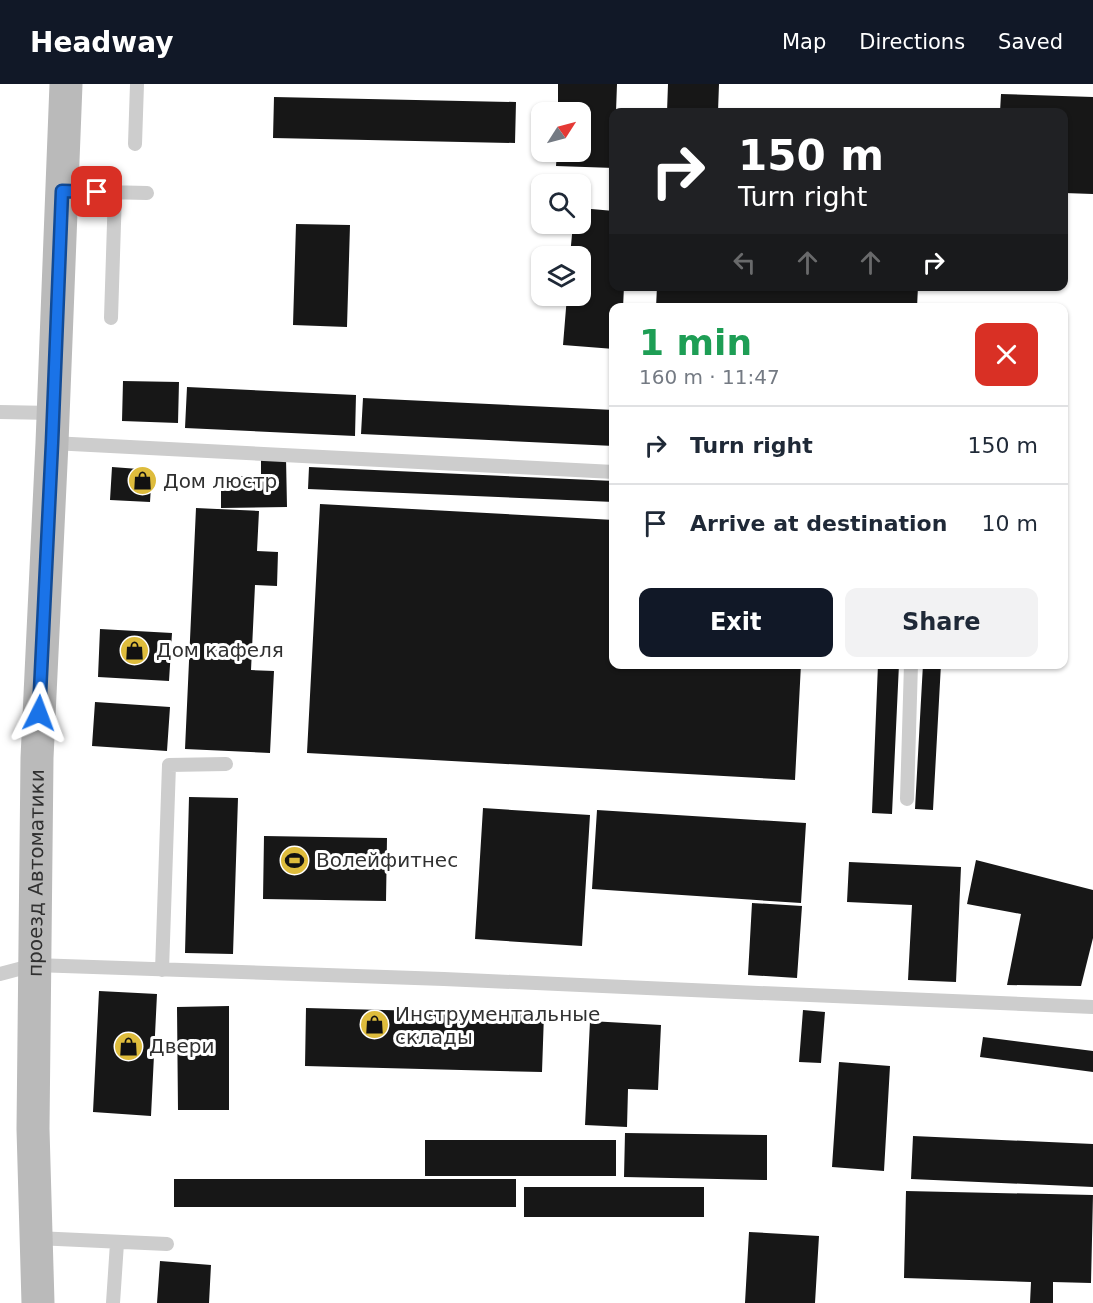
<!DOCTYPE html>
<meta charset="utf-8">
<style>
body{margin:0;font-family:"DejaVu Sans",sans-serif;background:#f2f2f3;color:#1f2937;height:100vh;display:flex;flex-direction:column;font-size:22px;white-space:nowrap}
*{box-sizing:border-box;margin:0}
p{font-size:20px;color:#747a83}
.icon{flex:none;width:33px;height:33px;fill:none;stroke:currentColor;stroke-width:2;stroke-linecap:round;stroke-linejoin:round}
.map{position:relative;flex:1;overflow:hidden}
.side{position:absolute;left:609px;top:219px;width:459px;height:366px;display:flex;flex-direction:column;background:#fff;border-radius:12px;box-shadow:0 2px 4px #0004}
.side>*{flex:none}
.top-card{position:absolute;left:609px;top:24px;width:459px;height:183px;border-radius:12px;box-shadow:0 2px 4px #0004;background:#202124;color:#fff;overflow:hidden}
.needle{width:39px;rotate:54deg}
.fabs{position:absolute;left:531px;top:18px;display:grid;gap:12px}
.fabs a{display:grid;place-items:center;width:60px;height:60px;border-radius:12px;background:#fff;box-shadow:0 2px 4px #0004;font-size:30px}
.pin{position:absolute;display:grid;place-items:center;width:51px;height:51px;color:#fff;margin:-26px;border-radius:12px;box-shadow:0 3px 9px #0006}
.me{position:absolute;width:66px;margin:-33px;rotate:3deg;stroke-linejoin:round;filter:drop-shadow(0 0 4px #0008)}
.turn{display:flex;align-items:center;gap:21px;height:126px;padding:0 30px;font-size:27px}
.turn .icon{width:78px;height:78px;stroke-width:2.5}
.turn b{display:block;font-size:42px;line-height:51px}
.lanes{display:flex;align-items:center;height:57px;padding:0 30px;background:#0003;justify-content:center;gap:30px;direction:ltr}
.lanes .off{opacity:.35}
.round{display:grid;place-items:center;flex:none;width:63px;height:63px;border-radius:12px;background:#f2f2f3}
.summary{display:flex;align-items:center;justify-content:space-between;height:102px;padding:0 30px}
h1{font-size:36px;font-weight:700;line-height:45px;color:#1e9e55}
.primary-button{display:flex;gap:12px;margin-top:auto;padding:12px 30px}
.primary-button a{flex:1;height:69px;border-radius:12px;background:#111827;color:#fff;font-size:24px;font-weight:700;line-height:69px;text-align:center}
.primary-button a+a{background:#f2f2f3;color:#1f2937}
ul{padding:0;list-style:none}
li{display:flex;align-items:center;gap:18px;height:78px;padding:0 30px;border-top:2px solid #e0e1e3}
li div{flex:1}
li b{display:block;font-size:22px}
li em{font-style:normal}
header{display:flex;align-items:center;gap:36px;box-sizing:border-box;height:84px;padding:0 30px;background:#111827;color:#fff}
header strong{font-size:28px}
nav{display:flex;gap:33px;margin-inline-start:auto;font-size:21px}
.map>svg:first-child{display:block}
.building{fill:#171717}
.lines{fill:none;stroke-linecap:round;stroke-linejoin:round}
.service{stroke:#cdcdcd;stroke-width:14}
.secondary{stroke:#bababa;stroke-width:33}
.route-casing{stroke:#114b97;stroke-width:15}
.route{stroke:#1a73e8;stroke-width:10}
.labels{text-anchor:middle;stroke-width:6;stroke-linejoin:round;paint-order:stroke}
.poi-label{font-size:20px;fill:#303030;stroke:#fff;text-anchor:start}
.street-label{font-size:20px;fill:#303030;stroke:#fff}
</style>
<header>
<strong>Headway</strong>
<nav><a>Map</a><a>Directions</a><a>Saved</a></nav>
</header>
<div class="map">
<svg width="1093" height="1219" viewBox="0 0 1093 1219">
<rect width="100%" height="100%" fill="#fff"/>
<!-- building -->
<path class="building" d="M558,0H617L616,28H614V84L556,82L557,68H580V28H558Z
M668,0H719L718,28H667Z
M1001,10L1093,13V110L1064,109V28H1000Z
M274,13L516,18L515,59L273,54Z
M580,124L614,127V202H624L623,224H614V265L563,261L567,212H580V172H570L573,140H580Z
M296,140L350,141L347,243L293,241Z
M657,202H918L917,224H656Z
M123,297L179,298L178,339L122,337Z
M187,303L356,311L355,352L185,344Z
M363,314L614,326V362L361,350Z
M286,374L287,423L221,424V392H261V375Z
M112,383L152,386L150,418L110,416Z
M309,383L614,397V418L308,405Z
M320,420L614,436V580H801L795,696L307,669Z
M196,424L259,427L257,467L278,468L277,502L255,501L251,586L274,587L270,669L185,665Z
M100,545L172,549L169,597L98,593Z
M878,580H899L892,730L872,729Z
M923,580H941L933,726L915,725Z
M95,618L170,623L167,667L92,662Z
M189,713L238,714L233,870L185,869Z
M483,724L590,731L582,862L475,855Z
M597,726L806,739L801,819L592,805Z
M264,752L387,754L386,817L263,815Z
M976,776L1093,806V854L1081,902L1007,901L1021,830L967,820Z
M849,778L961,783L956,898L908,896L912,821L847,818Z
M752,819L802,822L797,894L748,891Z
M99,907L157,910L151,1032L93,1028Z
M229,922V1026H178L177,923Z
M306,924L544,930L542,988L305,982Z
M803,926L825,928L821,979L799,978Z
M590,937L661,941L658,1006L628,1005L627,1043L585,1041Z
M983,953L1093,967V988L980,973Z
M839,978L890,982L884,1087L832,1083Z
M625,1049L767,1051V1096L624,1093Z
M913,1052L1093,1060V1103L911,1095Z
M425,1056H616V1092H425Z
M174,1095H516V1123H174Z
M524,1103H704V1133H524Z
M906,1107L1093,1111L1091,1199L1053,1198V1219H1030L1031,1198L904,1194Z
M749,1148L819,1152L815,1219H745Z
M160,1177L211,1181L209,1219H157Z"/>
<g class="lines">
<!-- service -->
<path class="service" d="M135,60L137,0
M62,107L147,109
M111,234L115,108
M0,328L53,329
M52,359L614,388
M907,715L911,580
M162,886L169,681L226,680
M0,890L34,881L444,895L736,908L1093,923
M36,1154L167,1160
M113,1219L117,1159"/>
<!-- secondary -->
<path class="secondary" id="s1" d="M38,1219L33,1045L37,674L52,359L66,0"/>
</g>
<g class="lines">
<defs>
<path id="route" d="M39,629L52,359L62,107L97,108"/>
</defs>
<!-- route casing -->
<use href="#route" class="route-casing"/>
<!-- route -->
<use href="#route" class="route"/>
</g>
<!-- icons -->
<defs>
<symbol id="shop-disc" viewBox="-11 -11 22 22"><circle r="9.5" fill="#debc3c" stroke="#fff"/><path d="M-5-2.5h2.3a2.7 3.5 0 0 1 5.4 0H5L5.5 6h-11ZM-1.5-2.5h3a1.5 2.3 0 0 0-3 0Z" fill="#111"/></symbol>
<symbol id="stadium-disc" viewBox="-11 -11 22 22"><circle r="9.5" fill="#debc3c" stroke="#fff"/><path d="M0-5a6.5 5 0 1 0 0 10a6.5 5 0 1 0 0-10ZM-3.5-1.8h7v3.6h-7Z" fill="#111"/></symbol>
</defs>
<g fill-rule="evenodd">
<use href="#shop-disc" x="126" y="380" width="33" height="33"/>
<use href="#shop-disc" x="118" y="550" width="33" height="33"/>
<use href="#stadium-disc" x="278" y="760" width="33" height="33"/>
<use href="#shop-disc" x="358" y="924" width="33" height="33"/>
<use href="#shop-disc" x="112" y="946" width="33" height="33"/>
</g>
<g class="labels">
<!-- poi labels -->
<g class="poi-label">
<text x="163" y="404">Дом люстр</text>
<text x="156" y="573">Дом кафеля</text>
<text x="316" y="783">Волейфитнес</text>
<text x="395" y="937">Инструментальные<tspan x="395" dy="23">склады</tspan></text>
<text x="149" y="969">Двери</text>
</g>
<!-- street labels -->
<g class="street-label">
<text dy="7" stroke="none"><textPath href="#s1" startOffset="430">проезд Автоматики</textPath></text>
</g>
</g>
</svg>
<div class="fabs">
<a><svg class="needle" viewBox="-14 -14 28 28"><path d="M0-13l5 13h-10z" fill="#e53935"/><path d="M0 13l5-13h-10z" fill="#747a83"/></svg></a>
<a><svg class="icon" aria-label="search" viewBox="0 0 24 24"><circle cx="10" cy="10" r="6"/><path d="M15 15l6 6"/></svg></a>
<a><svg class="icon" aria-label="layers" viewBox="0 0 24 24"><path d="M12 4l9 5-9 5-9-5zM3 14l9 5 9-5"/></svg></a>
</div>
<div class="pin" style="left:97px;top:108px;background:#d93025"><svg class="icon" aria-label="arrive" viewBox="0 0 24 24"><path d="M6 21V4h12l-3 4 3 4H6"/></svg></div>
<svg class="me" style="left:39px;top:629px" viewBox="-20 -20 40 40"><path d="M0-17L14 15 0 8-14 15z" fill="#1a73e8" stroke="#fff" stroke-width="4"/></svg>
<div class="top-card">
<div class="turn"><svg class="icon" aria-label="right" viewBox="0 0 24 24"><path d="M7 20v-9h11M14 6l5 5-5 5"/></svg><div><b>150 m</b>Turn right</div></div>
<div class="lanes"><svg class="icon off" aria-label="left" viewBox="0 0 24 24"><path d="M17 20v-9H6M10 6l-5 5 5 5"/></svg><svg class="icon off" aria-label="ahead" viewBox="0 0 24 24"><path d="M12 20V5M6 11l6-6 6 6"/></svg><svg class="icon off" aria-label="ahead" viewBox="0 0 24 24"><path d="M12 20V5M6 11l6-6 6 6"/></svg><svg class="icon" aria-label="right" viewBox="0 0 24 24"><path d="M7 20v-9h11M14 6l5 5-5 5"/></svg></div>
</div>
<section class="side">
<div class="summary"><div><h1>1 min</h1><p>160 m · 11:47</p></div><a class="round" style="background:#d93025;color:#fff"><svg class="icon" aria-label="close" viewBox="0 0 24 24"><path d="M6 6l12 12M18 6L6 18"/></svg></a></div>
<ul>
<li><svg class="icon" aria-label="right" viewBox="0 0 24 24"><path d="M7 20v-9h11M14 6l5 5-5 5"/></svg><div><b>Turn right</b></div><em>150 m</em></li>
<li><svg class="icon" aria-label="arrive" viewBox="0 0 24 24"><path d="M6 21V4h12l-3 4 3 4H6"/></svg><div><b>Arrive at destination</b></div><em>10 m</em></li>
</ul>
<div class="primary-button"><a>Exit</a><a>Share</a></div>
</section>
</div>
